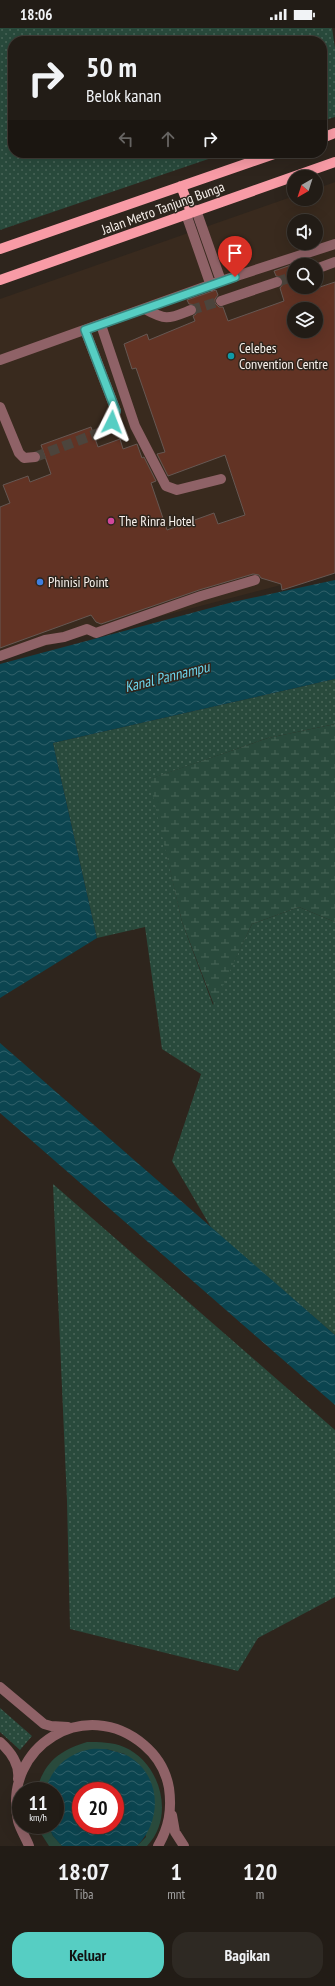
<!DOCTYPE html>
<html lang="id">
<style>
body{margin:0;font-family:"PT Sans Narrow",sans-serif;background:#2e2923;color:#f1f3f6;height:100vh;display:flex;flex-direction:column;font-size:15px;white-space:nowrap}
*{box-sizing:border-box;margin:0}
p{font-size:13px;color:#a2a1a1}
.icon{flex:none;width:22px;height:22px;fill:none;stroke:currentColor;stroke-width:2;stroke-linecap:round;stroke-linejoin:round}
.map{position:relative;height:1818px;overflow:hidden}
.sheet{display:flex;flex-direction:column;background:#221c16;flex:1}
.sheet>*{flex:none}
.hud{position:absolute;left:8px;top:8px;width:319px;height:122px;border-radius:16px;box-shadow:0 4px 16px #0002,0 0 0 1px #3f3a35;background:#221c16;color:#f1f3f6;overflow:hidden}
.needle{width:26px;rotate:219deg}
.buttons{position:absolute;left:287px;top:142px;display:grid;gap:8px}
.buttons a{display:grid;place-items:center;width:36px;height:36px;border-radius:50%;background:#221c16;box-shadow:0 4px 16px #0002,0 0 0 1px #3f3a35;font-size:20px}
.speed{position:absolute;left:12px;top:1754px;display:flex;gap:8px;font-size:20px;font-weight:700;text-align:center}
.speed>*{display:grid;place-content:center;width:52px;height:52px;border-radius:50%;background:#221c16;box-shadow:0 4px 16px #0002,0 0 0 1px #3f3a35;line-height:1}
.speed small{font-size:10px;font-weight:400}
.speed .limit{border:6px solid #d22;background:#fff;color:#111}
.pin{position:absolute;display:grid;place-items:center;width:34px;height:34px;color:#fff;margin:-41px -17px;border-radius:50% 50% 50% 0;rotate:-45deg;box-shadow:0 0 4px #0007}
.pin .icon{rotate:45deg}
.me{position:absolute;width:44px;margin:-22px;rotate:3deg;stroke-linejoin:round;filter:drop-shadow(0 0 3px #0008)}
.turn{display:flex;align-items:center;gap:14px;height:84px;padding:0 12px;font-size:18px}
.turn .icon{width:52px;height:52px;stroke-width:2.5}
.turn b{display:block;font-size:28px;line-height:34px}
.lanes{display:flex;align-items:center;height:38px;padding:0 12px;background:#0003;justify-content:center;gap:20px;direction:ltr}
.lanes .off{opacity:.35}
.eta{display:flex;justify-content:space-evenly;align-items:center;height:68px;text-align:center}
.eta b{font-size:24px;font-weight:800;line-height:28px}
.button{display:flex;gap:8px;margin-top:auto;padding:8px 12px}
.button a{flex:1;height:46px;border-radius:16px;background:#56cec3;color:#111;font-size:16px;font-weight:800;line-height:46px;text-align:center}
.button a+a{background:#2e2923;color:#f1f3f6}
.status{display:flex;justify-content:space-between;align-items:center;height:28px;padding:0 20px;background:#221c16;direction:ltr}
.status svg{height:11px;fill:currentColor}
.map>svg:first-child{display:block}
.built{fill:#392a1e;fill-rule:evenodd}
.grass{fill:url(#grass-dots)}
.wetland{fill:url(#wetland-marsh)}
.park{fill:#294a3c}
.water{fill:url(#water-waves);fill-rule:evenodd}
.building{fill:#623324;stroke:#665853;fill-rule:evenodd}
.lines{fill:none;stroke-linecap:round;stroke-linejoin:round}
.minor-tunnel{stroke:#4c443c;stroke-width:10;stroke-dasharray:10 5;stroke-linecap:butt}
.minor{stroke:#8f6267;stroke-width:10}
.major{stroke:#f89ba6;stroke-width:10}
.route-casing{stroke:#38867f;stroke-width:10}
.route{stroke:#56cec3;stroke-width:7}
.culture-dot{fill:#0f9aa8;stroke:#2e251d;stroke-width:1.5}
.hotel-dot{fill:#d1479c;stroke:#2e251d;stroke-width:1.5}
.shop-dot{fill:#3f7fe0;stroke:#2e251d;stroke-width:1.5}
.labels{text-anchor:middle;stroke-width:3;stroke-linejoin:round;paint-order:stroke}
.street-label{font-size:14px;fill:#f8f1ec;stroke:#2e251d}
.poi-label{font-size:14px;fill:#f8f1ec;stroke:#2e251d;text-anchor:start}
.water-label{font-size:15px;font-style:italic;fill:#6dd6ed;stroke:#2e251d}
</style>
<div class="status"><b>18:06</b><svg viewBox="0 0 49 12"><path d="M0 12V9h3v3zM5 12V6h3v6zM10 12V3h3v9zM15 12V0h3v12zM26 1h20v11H26zM47 4h2v5h-2z"/></svg></div>
<div class="map">
<svg width="335" height="1818" viewBox="0 0 335 1818">
<defs>
<pattern id="grass-dots" width="8" height="8" patternUnits="userSpaceOnUse"><rect width="8" height="8" fill="#294a3c"/><path d="M2 2h.1M6 6h.1" fill="none" stroke="#496558" stroke-width="1.8" stroke-linecap="round"/></pattern>
<pattern id="wetland-marsh" width="20" height="14" patternUnits="userSpaceOnUse"><rect width="20" height="14" fill="#294a3c"/><path d="M1 5h8M5 5V1M11 12h8M15 12V8" fill="none" stroke="#496558"/></pattern>
<pattern id="water-waves" width="16" height="10" patternUnits="userSpaceOnUse"><rect width="16" height="10" fill="#0c4550"/><path d="M0 5q4-4 8 0t8 0" fill="none" stroke="#306069"/></pattern>
</defs>
<rect width="100%" height="100%" fill="#2e251d"/>
<!-- built -->
<path class="built" d="M335,154V543L0,630V271L294,168V171H316V161ZM294,193H316V215H294ZM294,237H316V259H294ZM294,281H316V303H294Z"/>
<!-- grass -->
<path class="grass" d="M0,0H332L335,20V89L322,93V13H13V125H226L0,202Z
M335,651V696L268,710L150,751L182,894L213,977L252,896L299,879L335,894V1307L212,1201L172,1133L201,1046L162,1021L145,899L97,910L53,715Z
M53,1156L335,1402V1569L258,1610L238,1643L70,1601L67,1473Z
M0,1680L32,1708L20,1722L0,1704Z"/>
<!-- wetland -->
<path class="wetland" d="M335,696V894L299,879L252,896L214,977L182,894L149,751L268,710Z"/>
<!-- park -->
<path class="park" d="M87,1714C100,1714 112,1714 124,1719C160,1734 176,1788 147,1818H137L146,1809L125,1726L106,1721L87,1722L47,1757L46,1763H36C45,1734 58,1723 87,1714Z
M38,1797H48L53,1808L62,1818H49L40,1804Z"/>
<!-- water -->
<path class="water" d="M335,552V651L53,715L97,910L0,970V636L233,574Z
M0,1015L335,1307V1377L0,1085Z
M106,1721C112,1723 119,1724 124,1726C161,1743 164,1791 137,1818H62L53,1808L48,1797H55V1763H46C49,1743 67,1726 87,1722C93,1720 100,1721 106,1721ZM81,1763H115V1797H81Z"/>
<!-- building -->
<path class="building" d="M294,236V259H320L335,254V545L282,562L281,556L261,550L259,547L253,546L199,562L101,596L96,594L91,587L0,620V479L10,475L3,457L28,448L30,454L51,446L41,417L91,399L98,419L120,411L123,421L137,416L142,430L144,429L156,453L151,455L167,502L214,485L218,496L245,487L225,427L168,448L157,426L165,424L136,340L132,341L124,316L147,306L149,312L195,293L193,288L196,286L197,280L195,277L189,276L187,272L216,262L218,267L215,271V275L219,279H223L228,293L284,273L280,260L283,256V252L281,249L276,248L274,243ZM294,281H316V303H294Z"/>
<g class="lines">
<!-- minor-tunnel -->
<path class="minor-tunnel" d="M277,254L294,248
M191,282L221,273
M35,429L101,404"/>
<!-- minor -->
<path class="minor" d="M196,182L221,253
M186,186L211,258
M316,241L335,234
M221,273L277,254
M145,281C167,293 168,291 191,282
M101,297L135,398L166,458L177,462L221,451
M85,302L116,383L112,394L101,404
M0,332L221,253L335,216
M0,379L19,425L24,430L35,429
M0,628L45,612L64,609L87,601L96,605L201,568L255,552
M0,1659L44,1696L51,1698L68,1699
M0,1714C11,1724 20,1736 18,1751
M172,1787L175,1804L184,1818
M29,1818C26,1810 20,1801 18,1793C2,1718 86,1667 144,1717C157,1728 166,1743 169,1760C172,1782 169,1799 158,1818"/>
<!-- major -->
<path class="major" d="M322,110L335,105
M181,158L191,184
M0,221L277,125
M0,252L335,134"/>
</g>
<g class="lines">
<defs>
<path id="route" d="M112,394L116,383L85,302L235,249"/>
</defs>
<!-- route casing -->
<use href="#route" class="route-casing"/>
<!-- route -->
<use href="#route" class="route"/>
</g>
<!-- markers -->
<circle class="culture-dot" cx="231" cy="328" r="4"/>
<circle class="hotel-dot" cx="111" cy="493" r="4"/>
<circle class="shop-dot" cx="40" cy="554" r="4"/>
<g class="labels">
<!-- street labels -->
<g class="street-label">
<text transform="translate(163 180) rotate(-20)" y="5">Jalan Metro Tanjung Bunga</text>
</g>
<!-- poi labels -->
<g class="poi-label">
<text x="239" y="325">Celebes<tspan x="239" dy="16">Convention Centre</tspan></text>
<text x="119" y="498">The Rinra Hotel</text>
<text x="48" y="559">Phinisi Point</text>
</g>
<!-- water labels -->
<g class="water-label">
<text transform="translate(167 649) rotate(-14)" y="5">Kanal Pannampu</text>
</g>
</g>
</svg>
<div class="buttons">
<a><svg class="needle" viewBox="-14 -14 28 28"><path d="M0-13l5 13h-10z" fill="#e53935"/><path d="M0 13l5-13h-10z" fill="#a2a1a1"/></svg></a>
<a><svg class="icon" aria-label="sound" viewBox="0 0 24 24"><path d="M4 9h4l5-4v14l-5-4H4zM17 9q2 3 0 6"/></svg></a>
<a><svg class="icon" aria-label="search" viewBox="0 0 24 24"><circle cx="10" cy="10" r="6"/><path d="M15 15l6 6"/></svg></a>
<a><svg class="icon" aria-label="layers" viewBox="0 0 24 24"><path d="M12 4l9 5-9 5-9-5zM3 14l9 5 9-5"/></svg></a>
</div>
<div class="speed"><div>11<small>km/h</small></div><div class="limit">20</div></div>
<div class="pin" style="left:235px;top:249px;background:#d93025"><svg class="icon" aria-label="arrive" viewBox="0 0 24 24"><path d="M6 21V4h12l-3 4 3 4H6"/></svg></div>
<svg class="me" style="left:112px;top:394px" viewBox="-20 -20 40 40"><path d="M0-17L14 15 0 8-14 15z" fill="#56cec3" stroke="#fff" stroke-width="4"/></svg>
<div class="hud">
<div class="turn"><svg class="icon" aria-label="right" viewBox="0 0 24 24"><path d="M7 20v-9h11M14 6l5 5-5 5"/></svg><div><b>50 m</b>Belok kanan</div></div>
<div class="lanes"><svg class="icon off" aria-label="left" viewBox="0 0 24 24"><path d="M17 20v-9H6M10 6l-5 5 5 5"/></svg><svg class="icon off" aria-label="ahead" viewBox="0 0 24 24"><path d="M12 20V5M6 11l6-6 6 6"/></svg><svg class="icon" aria-label="right" viewBox="0 0 24 24"><path d="M7 20v-9h11M14 6l5 5-5 5"/></svg></div>
</div>
</div>
<section class="sheet">
<div class="eta">
<div><b>18:07</b><p>Tiba</p></div>
<div><b>1</b><p>mnt</p></div>
<div><b>120</b><p>m</p></div>
</div>
<div class="button"><a>Keluar</a><a>Bagikan</a></div>
</section>
